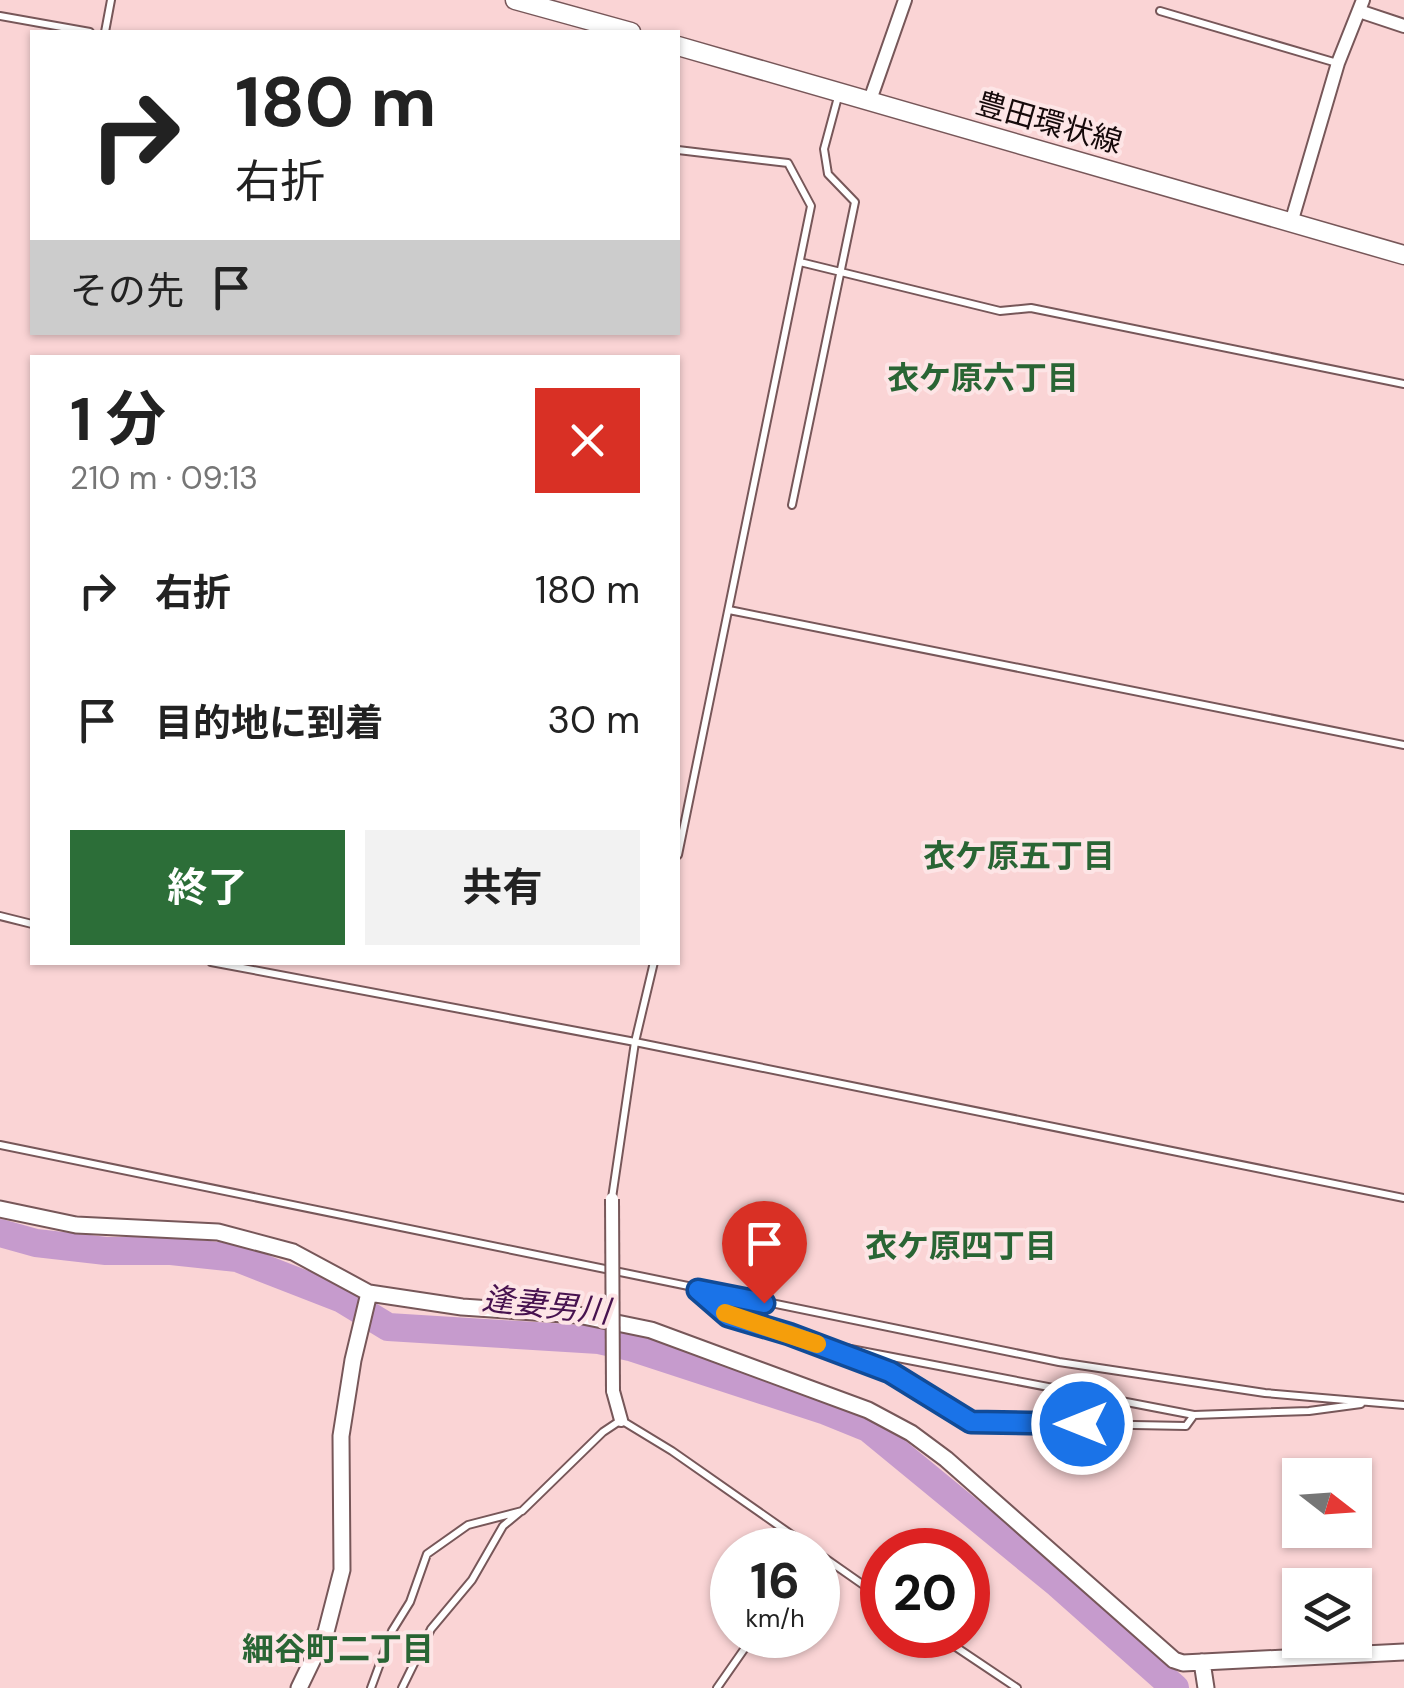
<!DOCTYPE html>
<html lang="ja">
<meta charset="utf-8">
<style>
body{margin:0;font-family:"DM Sans","Noto Sans JP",sans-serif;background:#f2f2f2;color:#222;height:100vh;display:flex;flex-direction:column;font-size:38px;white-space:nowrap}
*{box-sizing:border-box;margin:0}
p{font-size:32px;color:#767676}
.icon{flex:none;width:55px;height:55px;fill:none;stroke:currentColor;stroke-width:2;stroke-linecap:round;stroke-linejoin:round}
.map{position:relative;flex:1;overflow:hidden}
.panel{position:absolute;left:30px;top:355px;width:650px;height:610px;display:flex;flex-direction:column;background:#fff;border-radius:0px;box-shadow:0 2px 8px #0004}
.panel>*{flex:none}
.guide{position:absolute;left:30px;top:30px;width:650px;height:305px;border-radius:0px;box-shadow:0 2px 8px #0004;background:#fff;color:#222;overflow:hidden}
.needle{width:65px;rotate:107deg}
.fabs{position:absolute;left:1282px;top:1458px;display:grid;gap:20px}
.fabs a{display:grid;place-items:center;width:90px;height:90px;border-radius:0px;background:#fff;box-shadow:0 2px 8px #0004;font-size:50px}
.speed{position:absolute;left:710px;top:1528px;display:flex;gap:20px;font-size:50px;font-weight:700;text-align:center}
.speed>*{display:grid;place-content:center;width:130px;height:130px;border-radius:50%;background:#fff;box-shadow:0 2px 8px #0004;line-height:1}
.speed small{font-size:25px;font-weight:400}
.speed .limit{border:15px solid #d22;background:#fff;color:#111}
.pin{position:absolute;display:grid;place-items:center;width:85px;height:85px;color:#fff;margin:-102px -42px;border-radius:50% 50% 50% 0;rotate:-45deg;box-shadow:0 0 10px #0007}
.pin .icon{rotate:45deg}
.me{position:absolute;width:110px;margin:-55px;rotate:270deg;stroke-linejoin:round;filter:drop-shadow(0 0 8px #0008)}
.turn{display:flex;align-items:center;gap:35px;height:210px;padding:0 40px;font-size:45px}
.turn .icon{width:130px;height:130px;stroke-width:2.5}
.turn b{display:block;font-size:70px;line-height:85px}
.then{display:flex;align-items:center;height:95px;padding:0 40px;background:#0003;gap:20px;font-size:38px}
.round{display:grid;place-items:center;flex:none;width:105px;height:105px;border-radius:0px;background:#f2f2f2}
.overview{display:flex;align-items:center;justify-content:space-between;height:170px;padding:0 40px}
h1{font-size:60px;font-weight:700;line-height:75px}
.button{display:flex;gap:20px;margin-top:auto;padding:20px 40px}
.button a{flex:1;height:115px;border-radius:0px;background:#2c6e38;color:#fff;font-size:40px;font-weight:700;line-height:115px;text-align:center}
.button a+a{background:#f2f2f2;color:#222}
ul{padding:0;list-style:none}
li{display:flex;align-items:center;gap:30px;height:130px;padding:0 40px}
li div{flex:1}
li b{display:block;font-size:38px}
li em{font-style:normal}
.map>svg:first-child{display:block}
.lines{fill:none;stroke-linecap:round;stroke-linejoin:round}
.river{stroke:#c69bcd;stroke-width:28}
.service-casing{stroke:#775759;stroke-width:10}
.minor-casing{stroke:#775759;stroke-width:16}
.tertiary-casing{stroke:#775759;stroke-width:19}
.secondary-casing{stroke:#775759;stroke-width:21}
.service{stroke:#fff;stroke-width:6}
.minor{stroke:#fff;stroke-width:12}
.tertiary{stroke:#fff;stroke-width:15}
.secondary{stroke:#fff;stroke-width:18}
.minor-bridge-casing{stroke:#775759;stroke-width:16;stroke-linecap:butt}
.minor-bridge{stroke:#fff;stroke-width:12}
.route-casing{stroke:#114b97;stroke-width:25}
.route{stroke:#1a73e8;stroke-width:18}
.slow{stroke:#f59e0b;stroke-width:18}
.labels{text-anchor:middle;stroke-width:8;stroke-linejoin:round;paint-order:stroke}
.street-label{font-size:30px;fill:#15090a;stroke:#fde5e6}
.neighbourhood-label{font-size:32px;font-weight:bold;fill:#296534;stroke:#fde5e6}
.water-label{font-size:32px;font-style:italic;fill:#47124f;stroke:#fde5e6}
</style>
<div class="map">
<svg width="1404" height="1688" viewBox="0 0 1404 1688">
<rect width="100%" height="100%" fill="#fad4d5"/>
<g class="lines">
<!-- river -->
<path class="river" d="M0,1233L36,1243L106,1251H171L237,1258L342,1299L388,1327L599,1340L630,1347L826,1411L868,1428L1058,1584L1175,1688"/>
<defs>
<path id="service" d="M1160,11L1337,63
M0,16L90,32
M105,32L111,0
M678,150L788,163L811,206L678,855
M800,262L1000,311L1031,308L1404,384
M792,505L855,202L828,174L824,149L838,97
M729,610L1404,745
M0,916L32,924
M211,962L635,1042L1404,1198
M0,1145L1059,1362L1265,1393L1404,1405
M612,1198L635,1042L654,962
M698,1290L728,1316L789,1333L890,1372L971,1422L1186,1426L1194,1415L809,1341
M1194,1415L1309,1411L1361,1404
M938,1635L1017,1688
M371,1688L392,1631L410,1602L427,1554L468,1525L522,1511L603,1432L621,1420L672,1451L882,1598
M402,1688L431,1629L472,1580L503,1526L520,1512
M717,1688L754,1635"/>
<path id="minor" d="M1359,11L1404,26
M870,100L905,0
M1291,223L1338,63L1363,0
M613,1391L621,1420"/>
<path id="tertiary" d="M0,1209L76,1225L218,1232L293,1252L369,1293L462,1307L578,1315L651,1330L868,1410L911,1433L946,1459L1174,1660L1183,1663L1404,1652
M1202,1662L1206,1688
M299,1688L326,1632L342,1570L341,1436L353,1360L369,1293"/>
<path id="secondary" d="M515,0L631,32
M678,46L1404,255"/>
</defs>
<!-- service casing -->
<use href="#service" class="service-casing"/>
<!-- minor casing -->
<use href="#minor" class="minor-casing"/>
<!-- tertiary casing -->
<use href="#tertiary" class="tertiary-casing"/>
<!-- secondary casing -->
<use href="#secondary" class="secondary-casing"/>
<!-- service -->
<use href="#service" class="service"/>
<!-- minor -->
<use href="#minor" class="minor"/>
<!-- tertiary -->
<use href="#tertiary" class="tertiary"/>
<!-- secondary -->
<use href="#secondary" class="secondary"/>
<defs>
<path id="minor-bridge" d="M612,1199L613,1391"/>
</defs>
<!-- minor-bridge casing -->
<use href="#minor-bridge" class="minor-bridge-casing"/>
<!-- minor-bridge -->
<use href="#minor-bridge" class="minor-bridge"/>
</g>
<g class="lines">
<defs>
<path id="route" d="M764,1303L698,1290L728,1316L789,1334L890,1372L971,1422L1082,1424"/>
</defs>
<!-- route casing -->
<use href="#route" class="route-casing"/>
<!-- route -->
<use href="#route" class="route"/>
<!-- slow -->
<path class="slow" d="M725,1313L817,1344"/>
</g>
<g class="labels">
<!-- street labels -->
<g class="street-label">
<text transform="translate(1049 123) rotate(16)" y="10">豊田環状線</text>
</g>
<!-- neighbourhood labels -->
<g class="neighbourhood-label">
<text x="983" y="389">衣ケ原六丁目</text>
<text x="1019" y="867">衣ケ原五丁目</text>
<text x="961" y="1257">衣ケ原四丁目</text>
<text x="338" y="1660">細谷町二丁目</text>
</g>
<!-- water labels -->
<g class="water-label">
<text transform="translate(546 1305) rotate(6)" y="11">逢妻男川</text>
</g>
</g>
</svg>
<div class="fabs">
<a><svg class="needle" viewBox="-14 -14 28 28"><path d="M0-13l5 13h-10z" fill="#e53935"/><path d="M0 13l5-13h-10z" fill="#767676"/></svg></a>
<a><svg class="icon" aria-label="layers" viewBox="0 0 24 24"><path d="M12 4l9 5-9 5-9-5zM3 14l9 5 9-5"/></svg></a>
</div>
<div class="speed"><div>16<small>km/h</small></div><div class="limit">20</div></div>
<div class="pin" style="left:764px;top:1303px;background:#d93025"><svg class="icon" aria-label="arrive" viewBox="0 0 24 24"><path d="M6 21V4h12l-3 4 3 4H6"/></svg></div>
<svg class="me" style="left:1082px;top:1424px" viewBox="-20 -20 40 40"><circle r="17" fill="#1a73e8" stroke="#fff" stroke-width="3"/><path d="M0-11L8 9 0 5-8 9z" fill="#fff"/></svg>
<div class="guide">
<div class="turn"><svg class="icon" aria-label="right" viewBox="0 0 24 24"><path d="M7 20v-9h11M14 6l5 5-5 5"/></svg><div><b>180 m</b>右折</div></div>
<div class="then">その先<svg class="icon" aria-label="arrive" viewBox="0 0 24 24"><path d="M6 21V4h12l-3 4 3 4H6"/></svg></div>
</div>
<section class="panel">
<div class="overview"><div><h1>1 分</h1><p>210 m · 09:13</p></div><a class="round" style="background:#d93025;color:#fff"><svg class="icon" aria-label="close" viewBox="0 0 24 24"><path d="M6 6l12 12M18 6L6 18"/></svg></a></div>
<ul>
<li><svg class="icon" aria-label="right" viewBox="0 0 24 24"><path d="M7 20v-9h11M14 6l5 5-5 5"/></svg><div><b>右折</b></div><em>180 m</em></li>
<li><svg class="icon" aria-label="arrive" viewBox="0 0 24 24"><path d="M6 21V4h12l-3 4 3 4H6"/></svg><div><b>目的地に到着</b></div><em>30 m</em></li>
</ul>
<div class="button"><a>終了</a><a>共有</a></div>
</section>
</div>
